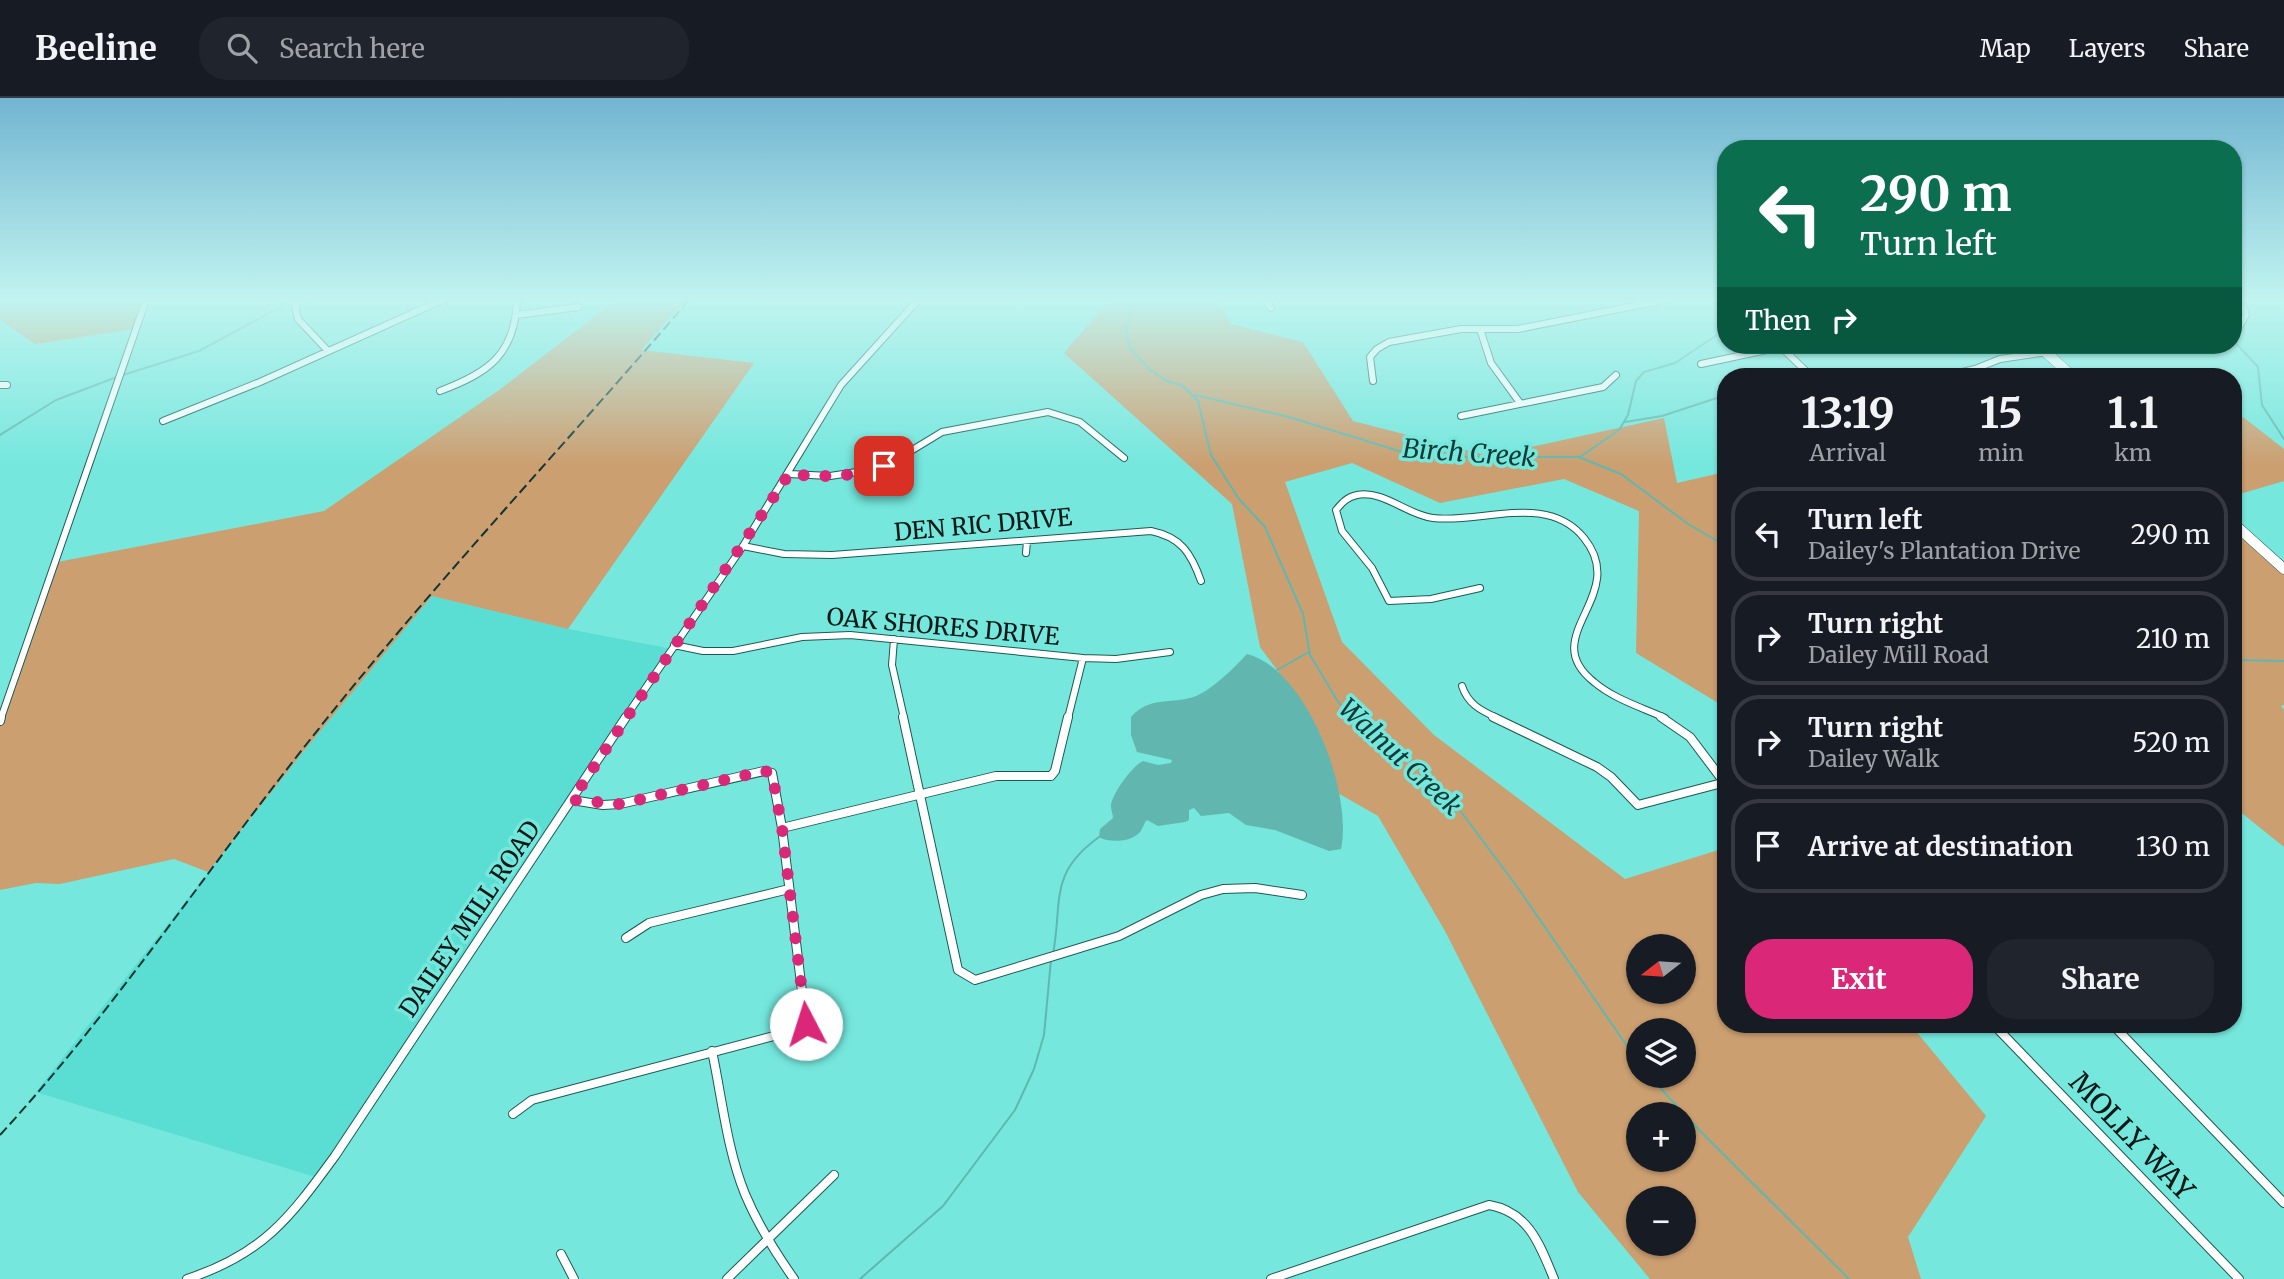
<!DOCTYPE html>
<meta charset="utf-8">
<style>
body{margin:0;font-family:Merriweather,serif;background:#20242c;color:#f1f3f6;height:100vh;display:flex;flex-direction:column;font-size:26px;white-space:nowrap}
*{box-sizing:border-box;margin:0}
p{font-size:23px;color:#9ea1a6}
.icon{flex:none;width:38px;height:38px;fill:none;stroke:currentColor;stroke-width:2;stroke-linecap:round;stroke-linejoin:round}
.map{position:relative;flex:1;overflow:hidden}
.drawer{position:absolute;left:1717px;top:270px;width:525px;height:665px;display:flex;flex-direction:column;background:#171b24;border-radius:28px;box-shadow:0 2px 5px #0004}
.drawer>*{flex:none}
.banner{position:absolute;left:1717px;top:42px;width:525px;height:214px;border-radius:28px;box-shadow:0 2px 5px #0004;background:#0b6e4f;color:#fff;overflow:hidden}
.needle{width:46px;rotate:253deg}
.fabs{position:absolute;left:1626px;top:836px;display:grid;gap:14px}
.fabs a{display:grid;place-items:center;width:70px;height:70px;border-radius:50%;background:#171b24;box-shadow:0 2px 5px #0004;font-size:35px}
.pin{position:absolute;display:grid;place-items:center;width:60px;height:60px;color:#fff;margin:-30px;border-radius:14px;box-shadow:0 4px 10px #0006}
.me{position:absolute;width:77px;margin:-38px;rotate:355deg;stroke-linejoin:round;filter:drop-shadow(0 0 5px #0008)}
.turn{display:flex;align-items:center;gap:24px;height:147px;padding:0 28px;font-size:32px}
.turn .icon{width:91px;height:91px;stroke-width:2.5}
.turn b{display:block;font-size:49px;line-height:60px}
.then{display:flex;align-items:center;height:66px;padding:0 28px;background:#0003;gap:14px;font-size:26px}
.eta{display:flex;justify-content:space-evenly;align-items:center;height:119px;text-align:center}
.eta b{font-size:42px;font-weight:700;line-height:49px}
.action{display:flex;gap:14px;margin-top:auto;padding:14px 28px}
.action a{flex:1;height:80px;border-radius:28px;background:#db2777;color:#fff;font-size:28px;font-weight:700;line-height:80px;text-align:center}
.action a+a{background:#20242c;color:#f1f3f6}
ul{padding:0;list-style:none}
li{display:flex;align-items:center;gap:21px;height:94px;margin:0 14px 10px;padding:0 14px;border:4px solid #363941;border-radius:28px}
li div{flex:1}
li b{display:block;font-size:26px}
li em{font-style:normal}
header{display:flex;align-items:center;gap:42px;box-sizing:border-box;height:98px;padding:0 35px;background:#171b24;border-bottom:2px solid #363941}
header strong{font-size:33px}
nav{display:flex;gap:38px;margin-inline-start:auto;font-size:24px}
.search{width:490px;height:63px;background:#20242c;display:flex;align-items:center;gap:18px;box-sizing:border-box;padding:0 24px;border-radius:28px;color:#9ea1a6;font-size:26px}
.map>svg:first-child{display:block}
.built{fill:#5addd2}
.green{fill:#cb9f70;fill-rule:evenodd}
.water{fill:#61b7af}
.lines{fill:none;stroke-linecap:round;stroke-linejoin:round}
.stream{stroke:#61b7af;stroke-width:2}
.minor-far1-casing{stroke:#1b5a55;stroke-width:8}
.minor-casing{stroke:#1b5a55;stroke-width:10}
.primary-casing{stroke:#1b5a55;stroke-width:11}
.minor-far1{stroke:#fff;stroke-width:6}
.minor{stroke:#fff;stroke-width:8}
.primary{stroke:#fff;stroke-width:10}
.rail{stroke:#123633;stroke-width:2;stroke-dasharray:10 4.5;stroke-linecap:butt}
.route{stroke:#db2777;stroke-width:12;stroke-dasharray:0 21.6}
.labels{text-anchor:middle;stroke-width:7;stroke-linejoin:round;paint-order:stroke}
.street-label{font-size:24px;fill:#011816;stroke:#75e7dd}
.water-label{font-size:26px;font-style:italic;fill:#103a36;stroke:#75e7dd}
.near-street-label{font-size:28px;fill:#011816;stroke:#75e7dd}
</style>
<header>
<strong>Beeline</strong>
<div class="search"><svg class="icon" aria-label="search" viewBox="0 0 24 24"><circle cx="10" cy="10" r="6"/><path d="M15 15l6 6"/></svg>Search here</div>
<nav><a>Map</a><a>Layers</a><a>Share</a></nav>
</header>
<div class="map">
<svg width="2284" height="1181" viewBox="0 0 2284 1181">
<rect width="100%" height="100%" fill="#75e7dd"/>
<!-- built -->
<path class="built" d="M432,498L568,531L672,551L322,1081L36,994L303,654Z"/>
<!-- green -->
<path class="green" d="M0,202H148L135,231L35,246L0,222Z
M616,202H686L641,252L754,265L568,531L432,498L303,654L208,774L174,761L60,786L36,785L0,792V622L52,465L324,413L502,290Z
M1109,202H1218L1231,226L1303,244L1353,323L1490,358L1664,320L1677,385L1725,374L1726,603L1723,608L1636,555L1639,413L1564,381L1440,405L1352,365L1285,384L1342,544L1434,637L1625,781L1725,750L1726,926H1910L1986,1018L1908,1139L1921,1181H1650L1578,1094L1445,833L1378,718L1329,690L1294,595L1260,549L1232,406L1064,255ZM1638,849H1684V894H1638ZM1638,933H1684V978H1638ZM1638,1017H1684V1062H1638ZM1638,1101H1684V1146H1638Z
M2243,319L2284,351V383L2233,398V321Z
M2233,423L2284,464V607L2281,608L2284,612V749L2233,708Z"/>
<!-- water -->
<path class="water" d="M1247,556C1307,571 1353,695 1341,751L1329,753L1275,732L1246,727L1229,715L1201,718L1194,710L1189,712V722L1185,724L1158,728L1147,722C1143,726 1143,732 1138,736C1129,744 1109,745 1099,739L1100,731L1113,720C1113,716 1111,713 1111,709C1110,698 1133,667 1143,663L1158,667L1171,665L1172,662L1137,654L1131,637V619C1150,597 1173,607 1196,598C1213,591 1235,569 1247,556Z"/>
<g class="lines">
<!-- stream -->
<path class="stream" d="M1127,202L1130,212L1126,233L1129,249L1149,271L1165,282L1183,288L1198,303L1211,357L1239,401L1265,429L1303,516L1310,557L1337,602L1352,621L1417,668L1456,707L1518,790L1638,964
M2233,242L2258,269L2262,307L2284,341
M123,277L199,253L293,202
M1195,297L1289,319L1399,353L1451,359H1579L1621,376L1688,426L1726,448
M1625,324L1662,318L1726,297
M0,337L56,302L117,279
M1580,359L1619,332L1628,317L1636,283L1644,274L1675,265L1726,231
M2233,562L2284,563
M1277,572L1309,554
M1053,856C1063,802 1048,776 1099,739
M1649,978L1701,1034L1849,1181
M860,1181L943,1108L1015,1012L1034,971L1044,937L1051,862"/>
<defs>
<path id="minor-far1" d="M301,202L295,209L298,221L328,253
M1266,202L1271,210
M516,217L579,209
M1480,231L1491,265L1520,305
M2233,239L2246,217L2241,202
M1779,247L1811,278
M1701,266L1790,247
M1945,278L1975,271L2000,261L2054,253
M1373,283L1370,259L1377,251L1389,244L1461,231H1518L1664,202
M0,287H7
M440,293C488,275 515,257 517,202
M1461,318L1603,289L1616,277
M163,323L260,284L442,202
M1726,334L1723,345L1726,351
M789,376L830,378L870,372L896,362L942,334L1048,314L1080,324L1124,360
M743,448L784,456L832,457L1151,433C1181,439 1191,455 1201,483
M1026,455L1027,443
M1480,490L1431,501L1389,503L1372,470L1342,433L1336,412C1342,405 1347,399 1357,397C1384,392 1407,417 1433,420C1482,426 1547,394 1584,440C1631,498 1535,538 1594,584C1614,601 1641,609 1665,620
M894,541L892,567L904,620
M674,547L703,553H733L802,539L850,537L1083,560L1116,561L1170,554
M1462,588C1468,606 1480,612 1497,620
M1,620L146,202
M625,620L743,448L841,287L918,202
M1068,620L1083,560"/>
<path id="minor" d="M903,619L958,872L975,882L1119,838L1201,797L1223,791L1255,790L1302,797
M1493,619L1597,669L1611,679L1638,707L1726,684
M1661,619L1690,639L1724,684
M0,623L1,619
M782,730L996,678H1051L1055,673L1068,619
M626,840L649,825L789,791
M1993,926L2239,1181
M2112,926L2284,1105
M712,953C722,1000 727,1052 745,1096C758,1127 775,1154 794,1181
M513,1016L532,1002L789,934L806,926L782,730L772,675L764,673L620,706L603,707L572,702
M561,1156L574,1181
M187,1181C263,1156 289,1121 335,1058L626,619
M727,1181L834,1077
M1271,1181L1489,1107C1529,1114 1540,1147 1554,1181"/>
<path id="primary" d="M2038,247L2072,278
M2233,425L2284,471"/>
</defs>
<!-- minor-far1 casing -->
<use href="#minor-far1" class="minor-far1-casing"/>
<!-- minor casing -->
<use href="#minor" class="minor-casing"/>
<!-- primary casing -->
<use href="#primary" class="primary-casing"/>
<!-- minor-far1 -->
<use href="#minor-far1" class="minor-far1"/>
<!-- minor -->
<use href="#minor" class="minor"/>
<!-- primary -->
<use href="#primary" class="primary"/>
<!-- rail -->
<path class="rail" d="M0,1037C113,914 205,774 309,643C429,491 563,349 689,202"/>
</g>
<!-- sky -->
<linearGradient id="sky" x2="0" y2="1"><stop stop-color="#72b5d1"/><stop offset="0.55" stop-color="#c1f4f0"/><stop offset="1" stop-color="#c1f4f0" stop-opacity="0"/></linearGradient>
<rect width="2284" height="367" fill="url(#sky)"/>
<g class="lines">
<!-- route -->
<path class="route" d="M806,926L782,730L772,675L764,673L620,706L572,702L789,376C820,379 854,380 884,368"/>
</g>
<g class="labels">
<!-- street labels -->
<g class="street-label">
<text transform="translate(983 427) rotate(-5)" y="8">DEN RIC DRIVE</text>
<text transform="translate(943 529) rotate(5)" y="8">OAK SHORES DRIVE</text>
<text transform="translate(470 821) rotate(-56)" y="8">DAILEY MILL ROAD</text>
</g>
<!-- water labels -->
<g class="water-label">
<text transform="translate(1469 355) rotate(4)" y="9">Birch Creek</text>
<text transform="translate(1400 659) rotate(43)" y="9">Walnut Creek</text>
</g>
<!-- near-street labels -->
<g class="near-street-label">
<text transform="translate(2132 1038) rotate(46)" y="10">MOLLY WAY</text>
</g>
</g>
</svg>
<div class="fabs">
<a><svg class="needle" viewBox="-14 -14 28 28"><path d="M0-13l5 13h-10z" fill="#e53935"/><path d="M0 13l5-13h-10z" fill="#9ea1a6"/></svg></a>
<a><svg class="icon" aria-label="layers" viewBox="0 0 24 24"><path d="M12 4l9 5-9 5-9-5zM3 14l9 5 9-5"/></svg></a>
<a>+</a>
<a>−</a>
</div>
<div class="pin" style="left:884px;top:368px;background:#d93025"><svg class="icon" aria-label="arrive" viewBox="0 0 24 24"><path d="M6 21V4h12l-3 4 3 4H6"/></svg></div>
<svg class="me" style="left:806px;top:926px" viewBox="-20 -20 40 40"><circle r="19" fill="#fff"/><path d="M0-13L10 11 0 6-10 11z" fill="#db2777"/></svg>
<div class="banner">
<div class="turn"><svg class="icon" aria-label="left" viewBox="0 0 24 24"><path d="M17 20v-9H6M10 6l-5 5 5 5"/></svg><div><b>290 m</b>Turn left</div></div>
<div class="then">Then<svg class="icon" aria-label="right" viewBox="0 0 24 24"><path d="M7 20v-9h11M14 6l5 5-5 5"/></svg></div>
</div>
<section class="drawer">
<div class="eta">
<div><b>13:19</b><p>Arrival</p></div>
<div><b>15</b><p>min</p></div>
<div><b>1.1</b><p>km</p></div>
</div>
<ul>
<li><svg class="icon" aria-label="left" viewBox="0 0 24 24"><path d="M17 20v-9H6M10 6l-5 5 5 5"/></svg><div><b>Turn left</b><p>Dailey's Plantation Drive</p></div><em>290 m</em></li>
<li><svg class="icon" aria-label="right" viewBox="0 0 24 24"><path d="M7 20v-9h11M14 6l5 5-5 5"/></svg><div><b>Turn right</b><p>Dailey Mill Road</p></div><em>210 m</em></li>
<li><svg class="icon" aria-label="right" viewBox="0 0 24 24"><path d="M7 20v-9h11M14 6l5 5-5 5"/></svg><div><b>Turn right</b><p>Dailey Walk</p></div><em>520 m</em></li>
<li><svg class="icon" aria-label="arrive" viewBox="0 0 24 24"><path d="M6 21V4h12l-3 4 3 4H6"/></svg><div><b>Arrive at destination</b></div><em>130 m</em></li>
</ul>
<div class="action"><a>Exit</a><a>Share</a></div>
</section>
</div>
